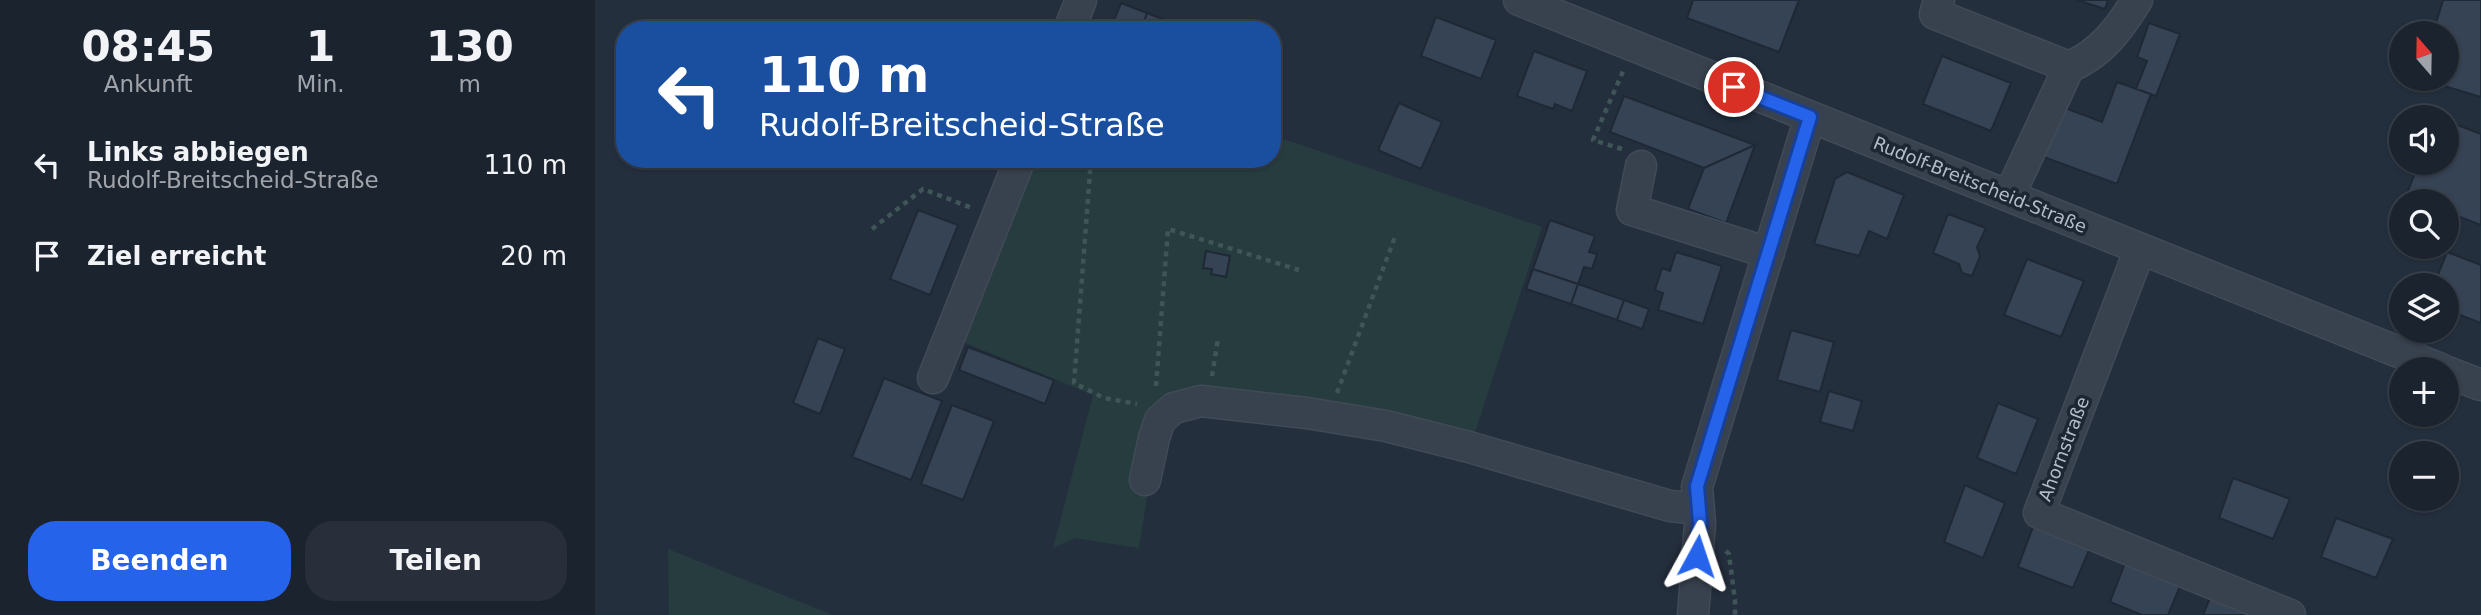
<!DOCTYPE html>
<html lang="de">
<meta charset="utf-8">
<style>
body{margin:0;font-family:"DejaVu Sans",sans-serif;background:#282f3a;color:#f1f3f6;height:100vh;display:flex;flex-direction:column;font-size:26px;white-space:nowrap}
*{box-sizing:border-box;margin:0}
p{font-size:23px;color:#a0a4aa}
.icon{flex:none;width:38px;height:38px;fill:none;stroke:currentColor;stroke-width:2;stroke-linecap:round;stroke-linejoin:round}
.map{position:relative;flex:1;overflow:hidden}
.panel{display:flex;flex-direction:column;background:#1b232e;width:595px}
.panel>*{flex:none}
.top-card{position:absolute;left:21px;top:21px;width:665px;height:147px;border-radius:28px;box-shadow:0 2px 5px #0004,0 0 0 2px #39404a;background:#1a4fa0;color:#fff;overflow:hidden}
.needle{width:46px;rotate:340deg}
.fabs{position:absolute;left:1794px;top:21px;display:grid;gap:14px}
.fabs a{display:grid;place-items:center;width:70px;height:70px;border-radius:50%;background:#1b232e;box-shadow:0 2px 5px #0004,0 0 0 2px #39404a;font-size:35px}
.pin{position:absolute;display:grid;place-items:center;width:60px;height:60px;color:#fff;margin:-30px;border:4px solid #fff;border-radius:50%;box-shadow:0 2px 7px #0007}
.me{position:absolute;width:77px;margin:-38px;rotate:5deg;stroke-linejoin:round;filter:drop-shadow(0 0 5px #0008)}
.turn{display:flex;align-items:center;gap:24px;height:147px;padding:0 28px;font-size:32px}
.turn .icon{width:91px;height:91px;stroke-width:2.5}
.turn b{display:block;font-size:49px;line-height:60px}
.eta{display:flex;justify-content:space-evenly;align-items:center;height:119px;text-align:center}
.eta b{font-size:42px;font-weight:700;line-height:49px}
.button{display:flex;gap:14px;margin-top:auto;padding:14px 28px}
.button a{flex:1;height:80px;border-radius:28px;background:#2563eb;color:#fff;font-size:28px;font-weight:700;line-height:80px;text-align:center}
.button a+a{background:#282f3a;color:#f1f3f6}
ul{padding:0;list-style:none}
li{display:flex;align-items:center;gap:21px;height:91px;padding:0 28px}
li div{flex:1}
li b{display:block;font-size:26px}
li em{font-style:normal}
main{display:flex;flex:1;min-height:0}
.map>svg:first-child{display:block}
.green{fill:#263c3f}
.building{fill:#364354;stroke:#1f2835;stroke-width:2}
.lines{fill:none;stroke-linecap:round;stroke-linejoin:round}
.minor-casing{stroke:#414a57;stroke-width:33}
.path{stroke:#3f5557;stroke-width:4.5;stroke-dasharray:5 5;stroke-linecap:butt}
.minor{stroke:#38414e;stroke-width:30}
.route-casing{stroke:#184099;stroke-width:18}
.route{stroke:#2563eb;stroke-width:12}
.labels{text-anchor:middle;stroke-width:7;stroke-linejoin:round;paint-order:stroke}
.street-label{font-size:18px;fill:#b4bcc9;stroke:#1d2633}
</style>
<main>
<section class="panel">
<div class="eta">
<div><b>08:45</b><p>Ankunft</p></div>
<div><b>1</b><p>Min.</p></div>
<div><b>130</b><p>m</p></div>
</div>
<ul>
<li><svg class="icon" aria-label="left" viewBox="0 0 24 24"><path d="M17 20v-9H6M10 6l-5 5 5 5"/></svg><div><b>Links abbiegen</b><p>Rudolf-Breitscheid-Straße</p></div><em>110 m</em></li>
<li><svg class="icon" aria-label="arrive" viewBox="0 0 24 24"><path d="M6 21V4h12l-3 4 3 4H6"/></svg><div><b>Ziel erreicht</b></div><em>20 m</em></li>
</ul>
<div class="button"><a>Beenden</a><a>Teilen</a></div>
</section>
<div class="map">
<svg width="1886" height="615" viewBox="0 0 1886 615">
<rect width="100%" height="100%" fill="#242f3e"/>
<!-- green -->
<path class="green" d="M677,135L947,227L873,454L659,412L583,416L554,485L544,548L480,538L458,548L498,395L368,342L439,159H677Z
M73,549L238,615H74Z"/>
<!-- building -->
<path class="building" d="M1098,0H1204L1184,52L1092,18Z
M1482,0H1513L1510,9Z
M1848,0H1886V97L1826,79H1852V33H1838Z
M526,3L552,13L546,30H515Z
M552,13L578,23L575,30H546Z
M841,17L901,40L886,79L826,56Z
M1554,23L1585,34L1561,96L1541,89L1552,61L1542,57Z
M939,51L992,71L977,111L960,104L958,109L922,96Z
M1347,56L1416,83L1396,131L1328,104Z
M1522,82L1556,94L1522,184L1446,156L1465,106L1507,122Z
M1029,96L1160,145L1109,168L1015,132Z
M804,103L847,122L826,169L783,150Z
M1852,121L1886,134V225L1852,212V201H1825L1811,196L1824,163H1852Z
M1160,145L1131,223L1093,209L1109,168Z
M1252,172L1309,195L1292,239L1274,231L1264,256L1219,244L1240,179Z
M323,210L363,225L335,295L295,279Z
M1353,214L1391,228L1382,247L1385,256L1377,276L1367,273L1364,264L1338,253Z
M955,220L1000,236L994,252L1002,254L997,269L989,267L983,284L938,269Z
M611,251L635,256L631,277L616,274L617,269L608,268Z
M1081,252L1127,266L1108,324L1063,310L1068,293L1060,290L1067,268L1075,271Z
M1852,252L1886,265V323L1852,310V285H1839Z
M1432,259L1489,281L1466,337L1409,315Z
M938,269L983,284L976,304L931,289Z
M983,284L1029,300L1022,320L976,304Z
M1029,300L1054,309L1047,329L1022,320Z
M1196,330L1239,342L1225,392L1182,380Z
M223,338L250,349L225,414L198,403Z
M373,347L459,380L450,404L364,370Z
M289,378L347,401L316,480L257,457Z
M1234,391L1267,401L1258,431L1225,422Z
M1403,403L1443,419L1421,474L1382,458Z
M357,405L399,421L368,500L326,484Z
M1638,478L1695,499L1678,539L1624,518Z
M1370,485L1410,503L1388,558L1349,542Z
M1741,518L1798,539L1781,578L1726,557Z
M1438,527L1495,548L1478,588L1423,567Z
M1530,563L1586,584L1573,615H1547L1515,602Z
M1615,598L1659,615H1608Z"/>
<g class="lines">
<defs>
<path id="minor" d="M924,0L1846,369
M1344,0L1340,14L1474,67
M474,30L486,0
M1046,166L1037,210L1174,253
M1414,196L1474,67C1506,54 1525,28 1542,0
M1545,249L1444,513L1695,615
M1852,372L1886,385
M338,378L425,159
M550,480L559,438L565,420L579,408L606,401L712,413L791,426L874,447L1075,506L1104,509
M1098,615L1105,523L1102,487L1215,117"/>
</defs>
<!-- minor casing -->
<use href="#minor" class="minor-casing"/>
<!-- path -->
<path class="path" d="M1027,149L998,140L1029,69
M496,159L479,383L509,398L542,404
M277,229L328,189L377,208
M617,376L623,339
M561,386L573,229L704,270
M742,393L801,234
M1131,551L1134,554L1140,601V615"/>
<!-- minor -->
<use href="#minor" class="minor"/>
</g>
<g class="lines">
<defs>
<path id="route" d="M1102,556L1105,523L1102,486L1215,117L1139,87"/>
</defs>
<!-- route casing -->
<use href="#route" class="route-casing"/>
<!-- route -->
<use href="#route" class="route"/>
</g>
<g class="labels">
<!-- street labels -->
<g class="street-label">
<text transform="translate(1385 185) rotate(22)" y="6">Rudolf-Breitscheid-Straße</text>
<text transform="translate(1469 449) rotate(-69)" y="6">Ahornstraße</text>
</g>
</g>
</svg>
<div class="fabs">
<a><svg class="needle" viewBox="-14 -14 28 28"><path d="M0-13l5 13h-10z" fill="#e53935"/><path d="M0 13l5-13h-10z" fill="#a0a4aa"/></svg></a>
<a><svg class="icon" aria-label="sound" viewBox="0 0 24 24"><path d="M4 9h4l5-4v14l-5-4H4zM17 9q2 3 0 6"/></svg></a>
<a><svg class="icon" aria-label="search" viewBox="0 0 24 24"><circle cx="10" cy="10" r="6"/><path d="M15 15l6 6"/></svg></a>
<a><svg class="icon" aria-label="layers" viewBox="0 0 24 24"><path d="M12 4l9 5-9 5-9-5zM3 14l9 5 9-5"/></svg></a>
<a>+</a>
<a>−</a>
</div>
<div class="pin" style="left:1139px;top:87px;background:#d93025"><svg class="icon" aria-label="arrive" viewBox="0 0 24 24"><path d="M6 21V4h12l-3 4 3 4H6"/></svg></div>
<svg class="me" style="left:1102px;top:556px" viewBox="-20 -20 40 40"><path d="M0-17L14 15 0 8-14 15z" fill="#2563eb" stroke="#fff" stroke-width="4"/></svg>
<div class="top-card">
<div class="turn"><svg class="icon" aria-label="left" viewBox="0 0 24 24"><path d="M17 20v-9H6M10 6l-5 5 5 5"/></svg><div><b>110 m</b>Rudolf-Breitscheid-Straße</div></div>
</div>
</div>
</main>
